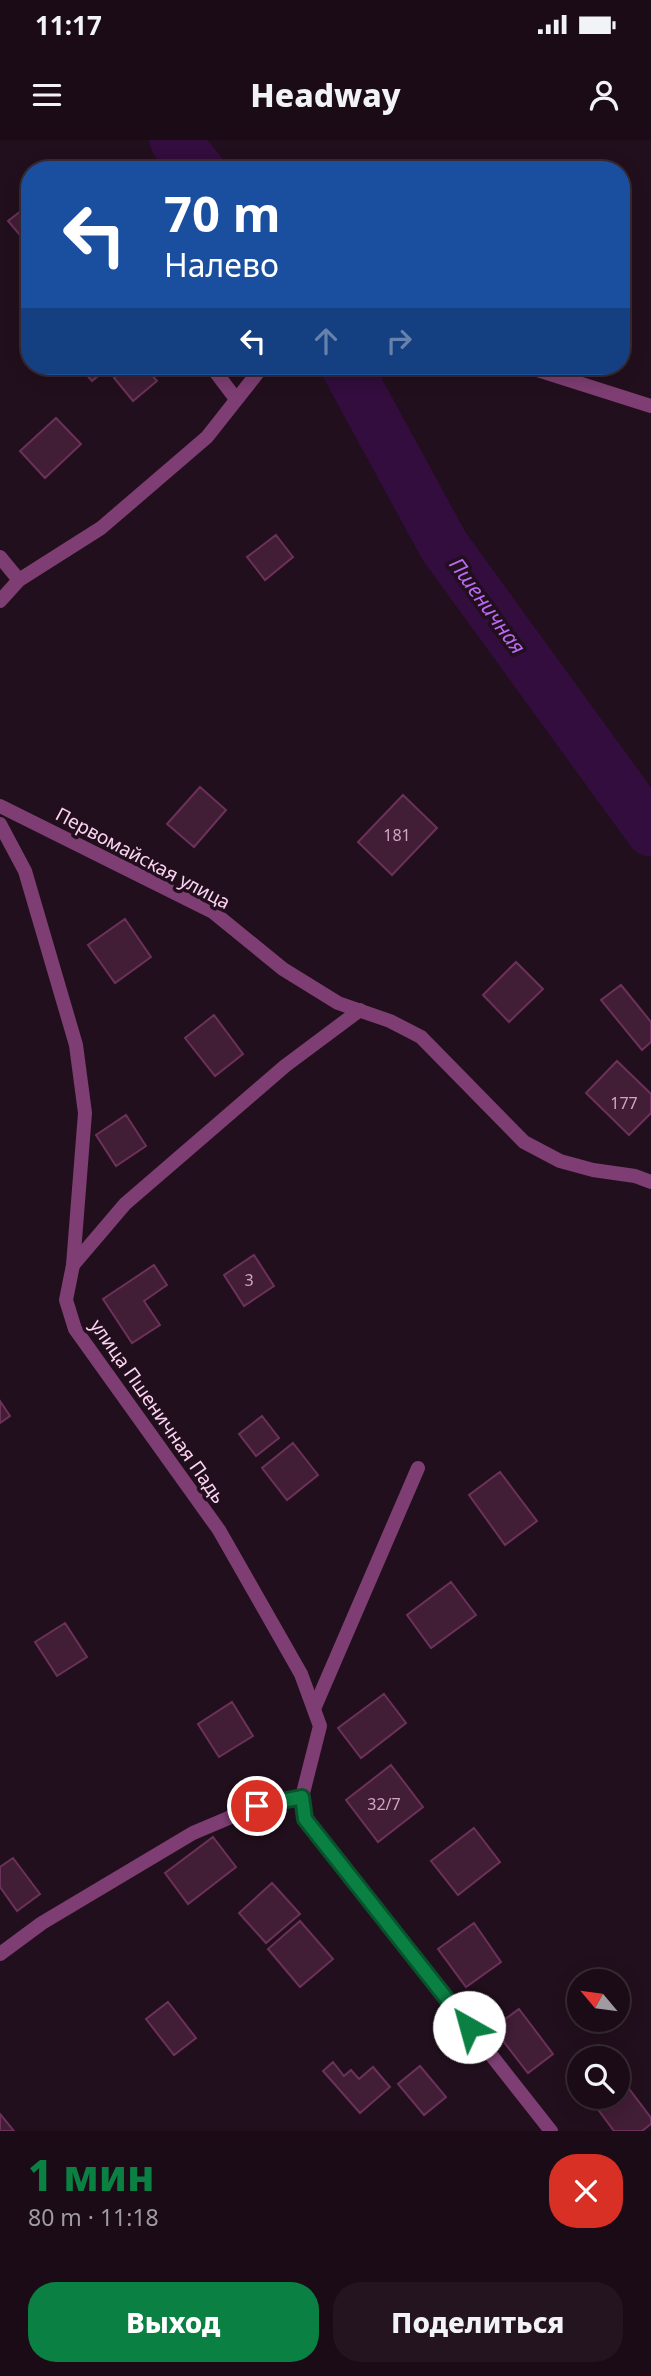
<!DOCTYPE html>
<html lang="ru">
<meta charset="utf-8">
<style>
body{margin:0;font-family:"Noto Sans",sans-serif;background:#23141f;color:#f1f3f6;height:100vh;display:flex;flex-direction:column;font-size:26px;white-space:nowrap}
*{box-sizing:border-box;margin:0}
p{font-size:23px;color:#9f9ba1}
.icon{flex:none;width:38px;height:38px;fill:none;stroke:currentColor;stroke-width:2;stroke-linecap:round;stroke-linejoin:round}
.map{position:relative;height:1991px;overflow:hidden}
.panel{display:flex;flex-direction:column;background:#1a0b16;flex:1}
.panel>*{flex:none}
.top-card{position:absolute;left:21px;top:21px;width:609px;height:214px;border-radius:28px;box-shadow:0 4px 18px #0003,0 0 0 2px #382b35;background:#1a4fa0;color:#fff;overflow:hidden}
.needle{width:46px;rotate:299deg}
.tools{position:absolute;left:567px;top:1829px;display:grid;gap:14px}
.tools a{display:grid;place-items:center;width:63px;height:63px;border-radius:50%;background:#1a0b16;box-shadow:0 4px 18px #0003,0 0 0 2px #382b35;font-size:35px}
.pin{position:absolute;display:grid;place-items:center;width:60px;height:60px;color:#fff;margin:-30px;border:4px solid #fff;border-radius:50%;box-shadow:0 2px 7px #0007}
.me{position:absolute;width:77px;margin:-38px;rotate:322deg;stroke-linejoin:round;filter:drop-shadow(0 0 5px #0008)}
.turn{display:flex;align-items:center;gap:24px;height:147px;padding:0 28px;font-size:32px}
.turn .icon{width:91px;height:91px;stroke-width:2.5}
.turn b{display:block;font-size:49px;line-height:60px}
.lanes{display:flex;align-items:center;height:66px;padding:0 28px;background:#0003;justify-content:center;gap:35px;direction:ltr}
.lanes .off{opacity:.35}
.round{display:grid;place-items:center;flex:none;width:74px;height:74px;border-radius:28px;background:#23141f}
.headline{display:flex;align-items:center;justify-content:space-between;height:119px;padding:0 28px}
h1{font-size:42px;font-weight:800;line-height:52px;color:#0b8043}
.action{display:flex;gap:14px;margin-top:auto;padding:14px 28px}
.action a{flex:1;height:80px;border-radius:28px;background:#0b8043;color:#fff;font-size:28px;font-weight:800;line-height:80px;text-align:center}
.action a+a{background:#23141f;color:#f1f3f6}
.status{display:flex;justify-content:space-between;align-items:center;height:49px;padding:0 35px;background:#1a0b16;direction:ltr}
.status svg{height:19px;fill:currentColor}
header{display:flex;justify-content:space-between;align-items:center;height:91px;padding:0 28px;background:#1a0b16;font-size:32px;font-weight:800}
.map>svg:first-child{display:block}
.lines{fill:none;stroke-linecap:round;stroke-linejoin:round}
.river{stroke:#320d3d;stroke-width:51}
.building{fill:#421d36;stroke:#6c3159;stroke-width:2}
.lane{stroke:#7e3e73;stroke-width:14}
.street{stroke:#7e3e73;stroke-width:14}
.route-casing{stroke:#07532c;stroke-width:18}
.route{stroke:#0b8043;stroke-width:12}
.labels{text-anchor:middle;stroke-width:7;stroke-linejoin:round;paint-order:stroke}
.number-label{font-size:16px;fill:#cea6c3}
.street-label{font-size:19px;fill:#fcd4f2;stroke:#220f1d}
.water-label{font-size:21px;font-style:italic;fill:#bb69f4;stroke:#220f1d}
</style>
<div class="status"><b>11:17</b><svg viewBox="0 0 49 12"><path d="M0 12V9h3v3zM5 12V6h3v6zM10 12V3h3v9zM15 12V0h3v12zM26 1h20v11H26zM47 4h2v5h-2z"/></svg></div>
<header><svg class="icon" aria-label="menu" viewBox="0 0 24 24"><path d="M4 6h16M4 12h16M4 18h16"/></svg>Headway<svg class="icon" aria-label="person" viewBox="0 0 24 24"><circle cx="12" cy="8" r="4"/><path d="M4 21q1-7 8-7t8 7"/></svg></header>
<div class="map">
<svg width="651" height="1991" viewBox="0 0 651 1991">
<rect width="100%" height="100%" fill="#220f1d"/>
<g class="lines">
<!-- river -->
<path class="river" d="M175,0L199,30
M346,226L444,406L651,691"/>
</g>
<!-- building -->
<path class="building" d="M30,64V107L8,81Z
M79,226H110L92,241Z
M129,226H144L157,241L133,261L114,238Z
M581,226H595L589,233Z
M56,278L81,304L45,338L20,311Z
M276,395L293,417L265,440L247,417Z
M200,647L226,670L194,707L167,684Z
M403,655L437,688L392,735L358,702Z
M125,779L151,817L115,843L88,805Z
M516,822L543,849L509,882L483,855Z
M621,845L651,882V902L642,910L601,860Z
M214,875L243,914L215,936L185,898Z
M617,921L651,954V973L629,995L586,953Z
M126,975L146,1006L116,1026L96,995Z
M254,1115L274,1146L244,1166L224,1135Z
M154,1125L167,1145L144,1161L160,1185L132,1203L103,1159Z
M0,1261L10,1276L0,1283Z
M262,1276L279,1298L256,1316L239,1294Z
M293,1303L318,1335L287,1360L262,1328Z
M500,1332L537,1381L505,1405L469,1355Z
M451,1442L476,1475L431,1508L407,1475Z
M65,1483L87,1517L57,1536L35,1502Z
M384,1554L406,1583L361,1618L338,1588Z
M232,1562L253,1596L219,1617L198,1584Z
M391,1625L423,1667L378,1702L346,1660Z
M474,1688L500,1722L458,1755L431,1721Z
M213,1697L236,1727L188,1764L165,1733Z
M13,1718L40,1754L17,1771L0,1747V1727Z
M272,1743L300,1774L266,1803L239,1773Z
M300,1781L333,1819L300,1847L268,1809Z
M474,1783L501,1822L466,1847L438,1809Z
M168,1862L196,1898L174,1915L146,1879Z
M519,1869L553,1914L528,1933L493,1888Z
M333,1922L344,1936L351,1930L359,1939L373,1927L390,1947L360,1973L323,1931Z
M420,1926L446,1957L424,1975L398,1944Z
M618,1934L651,1978V1984L642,1991H614L588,1956H618Z
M0,1974L14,1991H0Z"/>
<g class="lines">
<!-- lane -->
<path class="lane" d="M211,226L236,259
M73,1125L125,1064L285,926L360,870
M314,1569L418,1328
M0,1814L42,1783L193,1693L257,1666L302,1657"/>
<!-- street -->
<path class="street" d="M525,226L651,266
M0,417L19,440
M0,461L19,440L101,388L207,297L263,226
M0,666L213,772L283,829L338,863L390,881L421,897L524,1002L560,1021L593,1030L635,1036L651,1042
M0,684L25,731L76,905L85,973L73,1125L66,1160L75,1189L219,1390L301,1534L320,1586L302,1657L305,1679L551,1991"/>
</g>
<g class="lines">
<defs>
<path id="route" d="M257,1666L302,1657L305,1679L469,1887"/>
</defs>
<!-- route casing -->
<use href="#route" class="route-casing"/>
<!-- route -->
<use href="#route" class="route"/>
</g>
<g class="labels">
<!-- number labels -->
<g class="number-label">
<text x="397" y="701">181</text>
<text x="624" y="969">177</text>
<text x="249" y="1146">3</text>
<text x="384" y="1670">32/7</text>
</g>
<!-- street labels -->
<g class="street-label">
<text transform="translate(143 718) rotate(28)" y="7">Первомайская улица</text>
<text transform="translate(158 1271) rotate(55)" y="7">улица Пшеничная Падь</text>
</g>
<!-- water labels -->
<g class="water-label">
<text transform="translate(487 466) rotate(54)" y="7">Пшеничная</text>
</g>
</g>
</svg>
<div class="tools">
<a><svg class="needle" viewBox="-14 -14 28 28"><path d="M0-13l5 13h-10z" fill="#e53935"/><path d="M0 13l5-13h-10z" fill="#9f9ba1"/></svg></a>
<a><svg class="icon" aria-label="search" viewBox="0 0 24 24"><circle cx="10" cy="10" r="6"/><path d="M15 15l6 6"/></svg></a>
</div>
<div class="pin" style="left:257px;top:1666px;background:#d93025"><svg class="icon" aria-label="arrive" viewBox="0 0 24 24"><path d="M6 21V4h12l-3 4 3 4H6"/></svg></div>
<svg class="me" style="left:469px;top:1887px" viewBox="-20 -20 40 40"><circle r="19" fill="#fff"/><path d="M0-13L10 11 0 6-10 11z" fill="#0b8043"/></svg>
<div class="top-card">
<div class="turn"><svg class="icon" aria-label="left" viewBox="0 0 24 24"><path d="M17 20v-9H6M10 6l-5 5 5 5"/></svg><div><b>70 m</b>Налево</div></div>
<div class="lanes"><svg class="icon" aria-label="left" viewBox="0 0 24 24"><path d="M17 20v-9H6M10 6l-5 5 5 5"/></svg><svg class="icon off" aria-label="ahead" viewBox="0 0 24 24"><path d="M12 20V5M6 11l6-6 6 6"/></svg><svg class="icon off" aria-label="right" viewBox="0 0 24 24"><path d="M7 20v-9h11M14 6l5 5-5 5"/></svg></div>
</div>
</div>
<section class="panel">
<div class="headline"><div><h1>1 мин</h1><p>80 m · 11:18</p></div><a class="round" style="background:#d93025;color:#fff"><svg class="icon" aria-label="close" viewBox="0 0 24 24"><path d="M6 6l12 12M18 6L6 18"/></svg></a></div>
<div class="action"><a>Выход</a><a>Поделиться</a></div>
</section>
